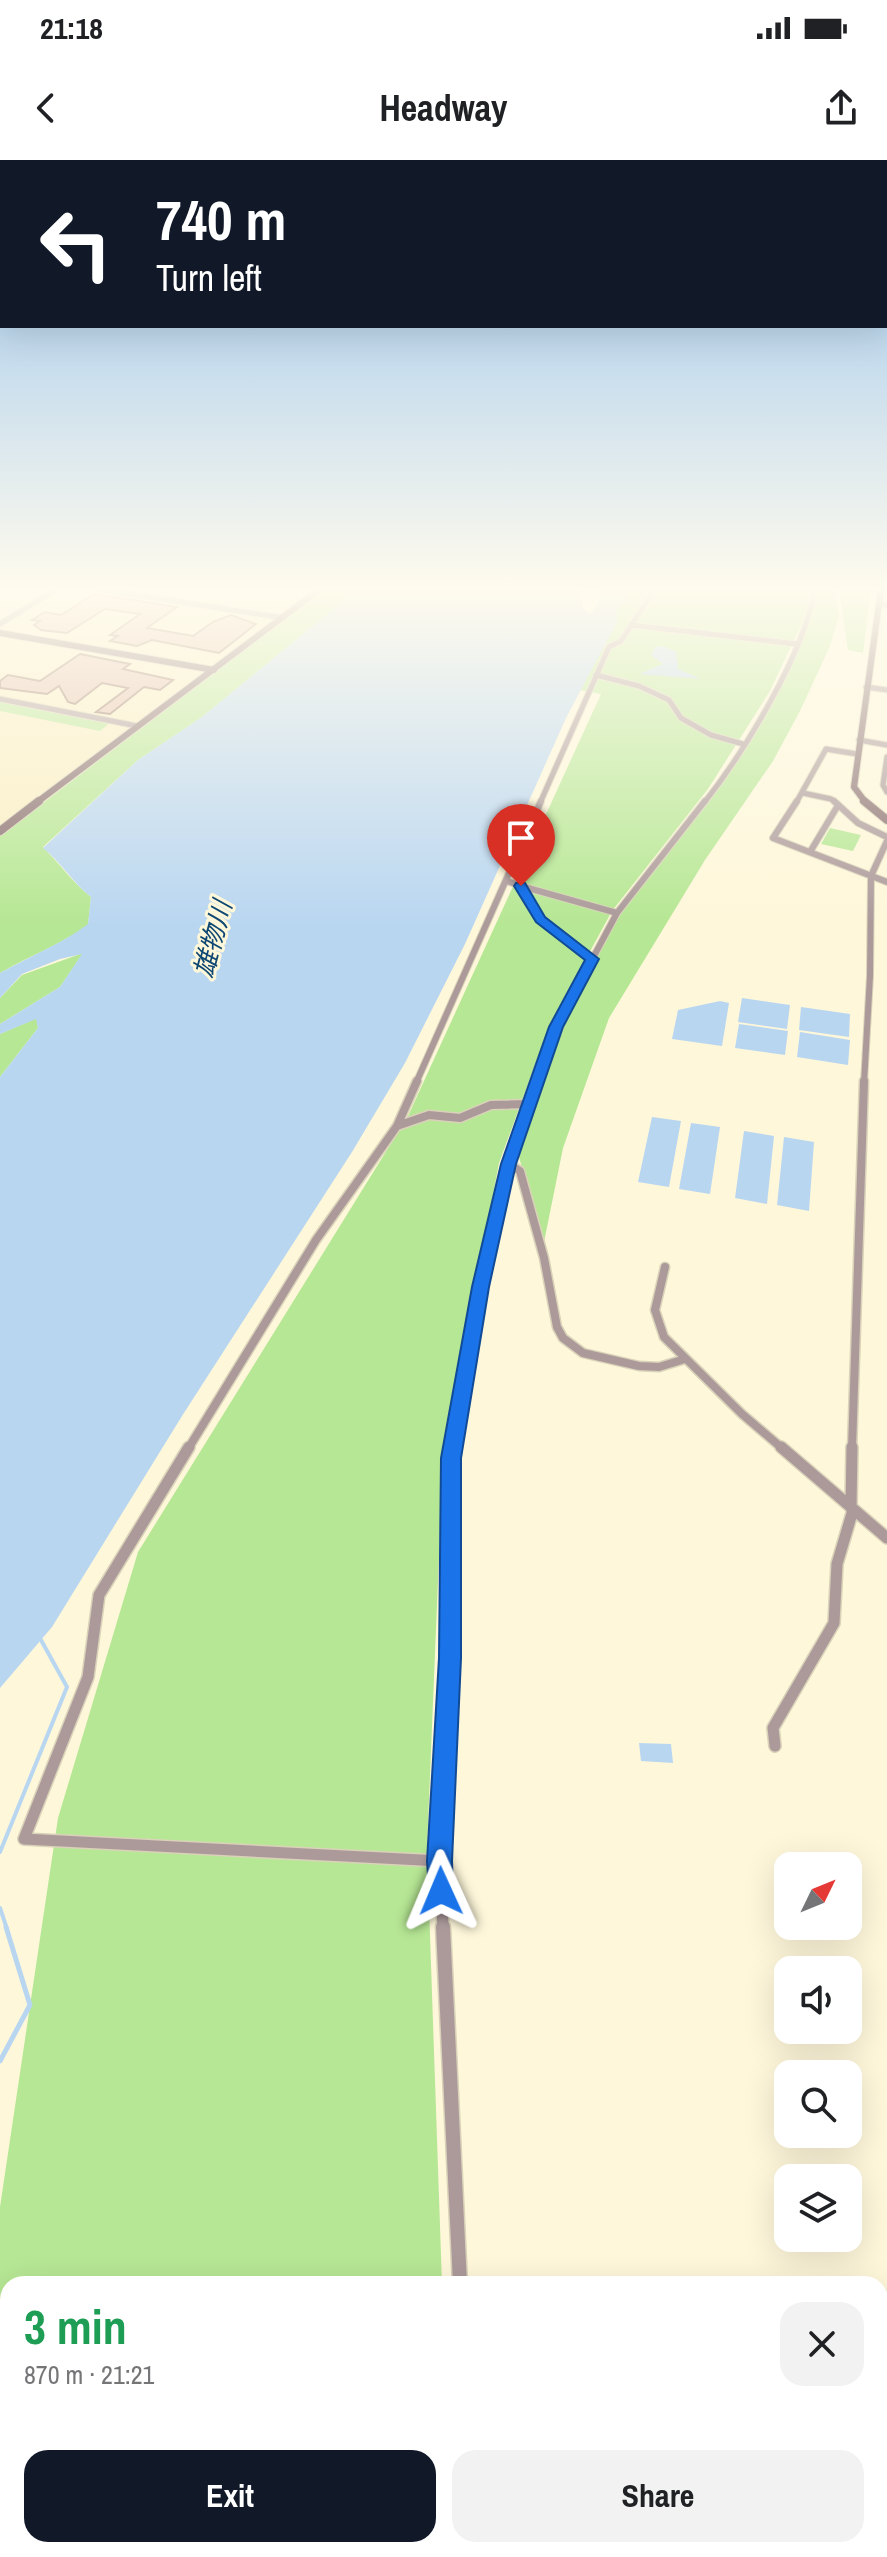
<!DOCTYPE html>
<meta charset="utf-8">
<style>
body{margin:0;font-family:"Archivo Narrow","Noto Sans JP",sans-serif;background:#f2f2f2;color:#202124;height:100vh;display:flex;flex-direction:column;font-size:30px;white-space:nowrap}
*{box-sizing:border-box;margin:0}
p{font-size:26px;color:#757577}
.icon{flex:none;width:44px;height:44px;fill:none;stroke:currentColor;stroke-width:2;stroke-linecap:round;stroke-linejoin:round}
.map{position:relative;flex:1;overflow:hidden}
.panel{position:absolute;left:0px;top:2116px;width:888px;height:282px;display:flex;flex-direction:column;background:#fff;border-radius:24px 24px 0 0;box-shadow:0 8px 32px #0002}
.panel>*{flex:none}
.banner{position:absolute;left:0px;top:0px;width:888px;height:168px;box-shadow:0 8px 32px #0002;background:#111827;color:#fff;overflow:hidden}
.needle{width:52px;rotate:47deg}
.tools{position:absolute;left:774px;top:1692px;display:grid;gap:16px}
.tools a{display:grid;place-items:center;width:88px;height:88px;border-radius:16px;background:#fff;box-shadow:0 8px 32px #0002;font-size:40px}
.pin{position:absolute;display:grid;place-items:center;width:68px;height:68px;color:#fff;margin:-82px -34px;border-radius:50% 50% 50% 0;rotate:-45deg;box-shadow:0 0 8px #0007}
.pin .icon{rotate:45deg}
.me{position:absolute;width:88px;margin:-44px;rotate:359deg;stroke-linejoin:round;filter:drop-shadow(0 0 6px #0008)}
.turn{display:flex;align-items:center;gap:28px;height:168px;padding:0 24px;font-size:36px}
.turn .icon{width:104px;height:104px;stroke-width:2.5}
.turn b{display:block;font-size:56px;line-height:68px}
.round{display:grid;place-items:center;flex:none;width:84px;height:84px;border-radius:24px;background:#f2f2f2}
.head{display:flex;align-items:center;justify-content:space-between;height:136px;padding:0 24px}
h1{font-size:48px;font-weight:800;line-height:60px;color:#1e9e55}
.cta{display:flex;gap:16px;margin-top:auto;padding:16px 24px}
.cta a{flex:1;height:92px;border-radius:24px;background:#111827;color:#fff;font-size:32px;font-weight:800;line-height:92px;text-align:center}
.cta a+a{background:#f2f2f2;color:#202124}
.status{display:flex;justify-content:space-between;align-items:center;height:56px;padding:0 40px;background:#fff;direction:ltr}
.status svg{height:22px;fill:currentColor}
header{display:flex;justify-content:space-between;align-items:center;height:104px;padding:0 24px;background:#fff;font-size:36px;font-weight:800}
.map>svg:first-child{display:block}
.built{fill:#f9eec2}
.green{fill:#b6e794}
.water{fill:#b9d6f1}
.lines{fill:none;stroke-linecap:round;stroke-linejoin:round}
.stream-far1{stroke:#b9d6f1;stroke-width:4}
.stream{stroke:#b9d6f1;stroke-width:5}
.building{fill:#e2beac;stroke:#9b7a69;stroke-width:2}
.street-far4-casing{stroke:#dad3b9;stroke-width:7}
.street-far3-casing{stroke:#dad3b9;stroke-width:8}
.street-far2-casing{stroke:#dad3b9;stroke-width:11}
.street-far1-casing{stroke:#dad3b9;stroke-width:14}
.street-casing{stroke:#dad3b9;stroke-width:17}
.secondary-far1-casing{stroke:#dad3b9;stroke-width:8}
.secondary-casing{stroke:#dad3b9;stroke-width:10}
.street-far4{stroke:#ac9a9b;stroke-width:5}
.street-far3{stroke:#ac9a9b;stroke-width:6}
.street-far2{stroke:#ac9a9b;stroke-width:8}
.street-far1{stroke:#ac9a9b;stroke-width:11}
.street{stroke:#ac9a9b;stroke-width:14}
.secondary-far1{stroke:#886e70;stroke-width:6}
.secondary{stroke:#886e70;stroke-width:8}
.route{fill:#1a73e8;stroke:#114b97;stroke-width:2}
.labels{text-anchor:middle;stroke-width:6;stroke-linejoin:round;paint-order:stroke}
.far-water-label{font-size:26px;font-style:italic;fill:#0d4772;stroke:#fef7da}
</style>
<div class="status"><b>21:18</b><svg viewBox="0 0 49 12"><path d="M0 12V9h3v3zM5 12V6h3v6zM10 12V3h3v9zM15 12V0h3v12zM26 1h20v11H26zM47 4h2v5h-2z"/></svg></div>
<header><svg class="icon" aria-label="back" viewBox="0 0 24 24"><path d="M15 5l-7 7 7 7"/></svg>Headway<svg class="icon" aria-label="share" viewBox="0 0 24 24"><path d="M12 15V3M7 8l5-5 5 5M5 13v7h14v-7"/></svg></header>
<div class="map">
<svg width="887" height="2397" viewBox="0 0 887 2397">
<rect width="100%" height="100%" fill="#fef7da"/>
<!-- built -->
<path class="built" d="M0,429H228L253,437L266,429H315L0,665Z"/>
<!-- green -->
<path class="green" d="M323,429H358L202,557L138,600L43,687C60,704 72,722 91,737L88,765C58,786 31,795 0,813V676Z
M627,429H810L806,455L770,531L708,629L612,751L549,867L499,1003L443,1299L427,1688L442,2124H8V2371H0V2047L58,1658L138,1392L408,956L601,534L580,530L617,462L616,451L627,439Z
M816,429H834L839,455L830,486L800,551L773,601L705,700L609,858L563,988L543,1087L518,993L522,973L557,883L586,817L620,754L717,629L775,537L811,459Z
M839,429H871L863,493L848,490Z
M0,541L111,562L100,571L0,551Z
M830,668L861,675L853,691L821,684Z
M83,793L60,827L0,864V838L22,815Z
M37,858L38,868L0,917V874Z"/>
<!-- water -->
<path class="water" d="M358,429H579L583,448L590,454L598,443L600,429H627V439L616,451L617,462L566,558L465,784L405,903L352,992L182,1256L52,1467L0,1528V917L38,868L36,859L0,874V864L60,827L82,794L60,799L22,814L0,838V813C30,796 60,785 88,764L91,737C72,722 62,703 43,688L138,600L202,557Z
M663,486L676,492L678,509L701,519L639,514L663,504L651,495L655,487Z
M742,838L790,845L787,869L738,862Z
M720,841L729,843L722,886L672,879L678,850Z
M801,847L850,854L849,877L799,870Z
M739,864L788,871L785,895L735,888Z
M800,872L850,880L848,905L797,897Z
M652,957L681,961L669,1027L638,1022Z
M691,963L720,967L710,1034L679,1029Z
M744,971L774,976L767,1044L735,1038Z
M784,977L814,982L809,1051L777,1045Z
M639,1583L671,1584L673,1603L641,1601Z"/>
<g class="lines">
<!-- stream-far1 -->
<path class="stream-far1" d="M0,1692L67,1527L41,1480
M0,1748L7,1769"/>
<!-- stream -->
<path class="stream" d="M0,1901L30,1845L6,1767"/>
</g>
<!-- building -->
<path class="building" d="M94,434L177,447L147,468L193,476L213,462L231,455L256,464L219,493L152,480L137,486L110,481L118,476L110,475L140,454L105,449L67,473L41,470L34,465L40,461L32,460L45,452L61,455Z
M80,494L130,504L123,509L173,520L160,530L144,527L110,554L96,552L128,528L102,523L75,544L68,542L59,526L47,534L0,528V521L8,515L40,521Z"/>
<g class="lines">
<defs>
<path id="street-far4" d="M97,429L284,458
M879,444L887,445
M0,464L57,429
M631,465L797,484
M596,515L639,526L669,540L681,558L711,575L743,584
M866,527L887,530
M0,539L137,566
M859,580L887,585
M887,597L883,625L887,632
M803,633L831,639L836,643
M540,643L609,487L621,481L655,429
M704,643C745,591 804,494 815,429
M796,643L826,589L857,594"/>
<path id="street-far3" d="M797,641L773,678L887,722
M834,641L858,663L887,677
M810,692L837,647
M507,721L521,726L540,759L593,799
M521,726L617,753
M416,923L541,641
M537,923L556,867L617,753L705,641
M864,923L870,816L871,716L887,681"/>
<path id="street-far2" d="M397,966L429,955L460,958L491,945L529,944
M509,1004L520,1011L544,1098L557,1167L563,1178L583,1193L639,1206L659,1207L685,1199
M665,1107L655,1150L664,1177L742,1254L783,1289
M188,1289L316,1080L397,966L417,921
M452,1289L480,1127L509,1004L537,921
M852,1289L864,921"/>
<path id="street-far1" d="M189,1287L99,1435L88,1517L24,1679L440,1701
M781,1287L887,1378
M851,1348L852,1287
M775,1586L773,1568L834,1463L837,1404L853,1350
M443,1769L440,1701L450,1498L453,1287"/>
<path id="street" d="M443,1767L460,2124
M471,2390V2397
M213,2397L421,2390"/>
<path id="secondary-far1" d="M0,473L214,510
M36,643L320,429
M866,643L854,627L881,429"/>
<path id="secondary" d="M864,641L887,660
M0,671L39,641"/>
</defs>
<!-- street-far4 casing -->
<use href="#street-far4" class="street-far4-casing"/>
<!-- street-far3 casing -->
<use href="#street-far3" class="street-far3-casing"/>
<!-- street-far2 casing -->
<use href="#street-far2" class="street-far2-casing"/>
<!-- street-far1 casing -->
<use href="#street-far1" class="street-far1-casing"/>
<!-- street casing -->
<use href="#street" class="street-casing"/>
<!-- secondary-far1 casing -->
<use href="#secondary-far1" class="secondary-far1-casing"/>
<!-- secondary casing -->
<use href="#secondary" class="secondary-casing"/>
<!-- street-far4 -->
<use href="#street-far4" class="street-far4"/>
<!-- street-far3 -->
<use href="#street-far3" class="street-far3"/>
<!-- street-far2 -->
<use href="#street-far2" class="street-far2"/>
<!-- street-far1 -->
<use href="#street-far1" class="street-far1"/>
<!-- street -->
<use href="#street" class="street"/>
<!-- secondary-far1 -->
<use href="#secondary-far1" class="secondary-far1"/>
<!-- secondary -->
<use href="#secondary" class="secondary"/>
</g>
<!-- sky -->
<linearGradient id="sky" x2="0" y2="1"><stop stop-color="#95c2ec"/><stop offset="0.56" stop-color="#fffbee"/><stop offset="1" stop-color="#fffbee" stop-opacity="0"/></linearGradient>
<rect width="887" height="765" fill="url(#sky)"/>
<!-- route -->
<path class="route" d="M516,723H525L545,757L599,799L563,867L516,1004L489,1127L461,1298V1498L452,1701L453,1731L450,1740L441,1744L432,1740L429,1731L427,1701L439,1498L441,1298L472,1127L501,1004L549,867L585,800L536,762L514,726Z"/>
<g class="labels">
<!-- far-water labels -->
<g class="far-water-label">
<text transform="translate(213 779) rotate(-75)" y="9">雄物川</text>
</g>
</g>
</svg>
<div class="tools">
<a><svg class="needle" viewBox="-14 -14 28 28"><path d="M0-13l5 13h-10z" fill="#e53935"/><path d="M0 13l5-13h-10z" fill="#757577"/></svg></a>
<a><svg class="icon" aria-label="sound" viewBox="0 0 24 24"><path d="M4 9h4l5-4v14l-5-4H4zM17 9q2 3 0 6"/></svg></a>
<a><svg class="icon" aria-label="search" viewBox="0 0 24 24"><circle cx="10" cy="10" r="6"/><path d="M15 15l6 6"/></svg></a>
<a><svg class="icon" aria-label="layers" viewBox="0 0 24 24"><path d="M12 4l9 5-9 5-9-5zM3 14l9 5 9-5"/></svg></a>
</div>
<div class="pin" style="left:521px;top:726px;background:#d93025"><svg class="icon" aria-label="arrive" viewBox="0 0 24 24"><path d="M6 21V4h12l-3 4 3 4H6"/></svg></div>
<svg class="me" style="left:441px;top:1731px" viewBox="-20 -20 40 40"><path d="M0-17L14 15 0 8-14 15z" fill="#1a73e8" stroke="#fff" stroke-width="4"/></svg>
<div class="banner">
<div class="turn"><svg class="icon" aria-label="left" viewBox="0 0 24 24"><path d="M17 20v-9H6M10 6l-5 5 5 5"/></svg><div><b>740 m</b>Turn left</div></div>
</div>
<section class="panel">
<div class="head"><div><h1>3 min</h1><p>870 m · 21:21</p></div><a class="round"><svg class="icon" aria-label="close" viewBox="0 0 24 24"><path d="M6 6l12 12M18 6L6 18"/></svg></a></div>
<div class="cta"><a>Exit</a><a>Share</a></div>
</section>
</div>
